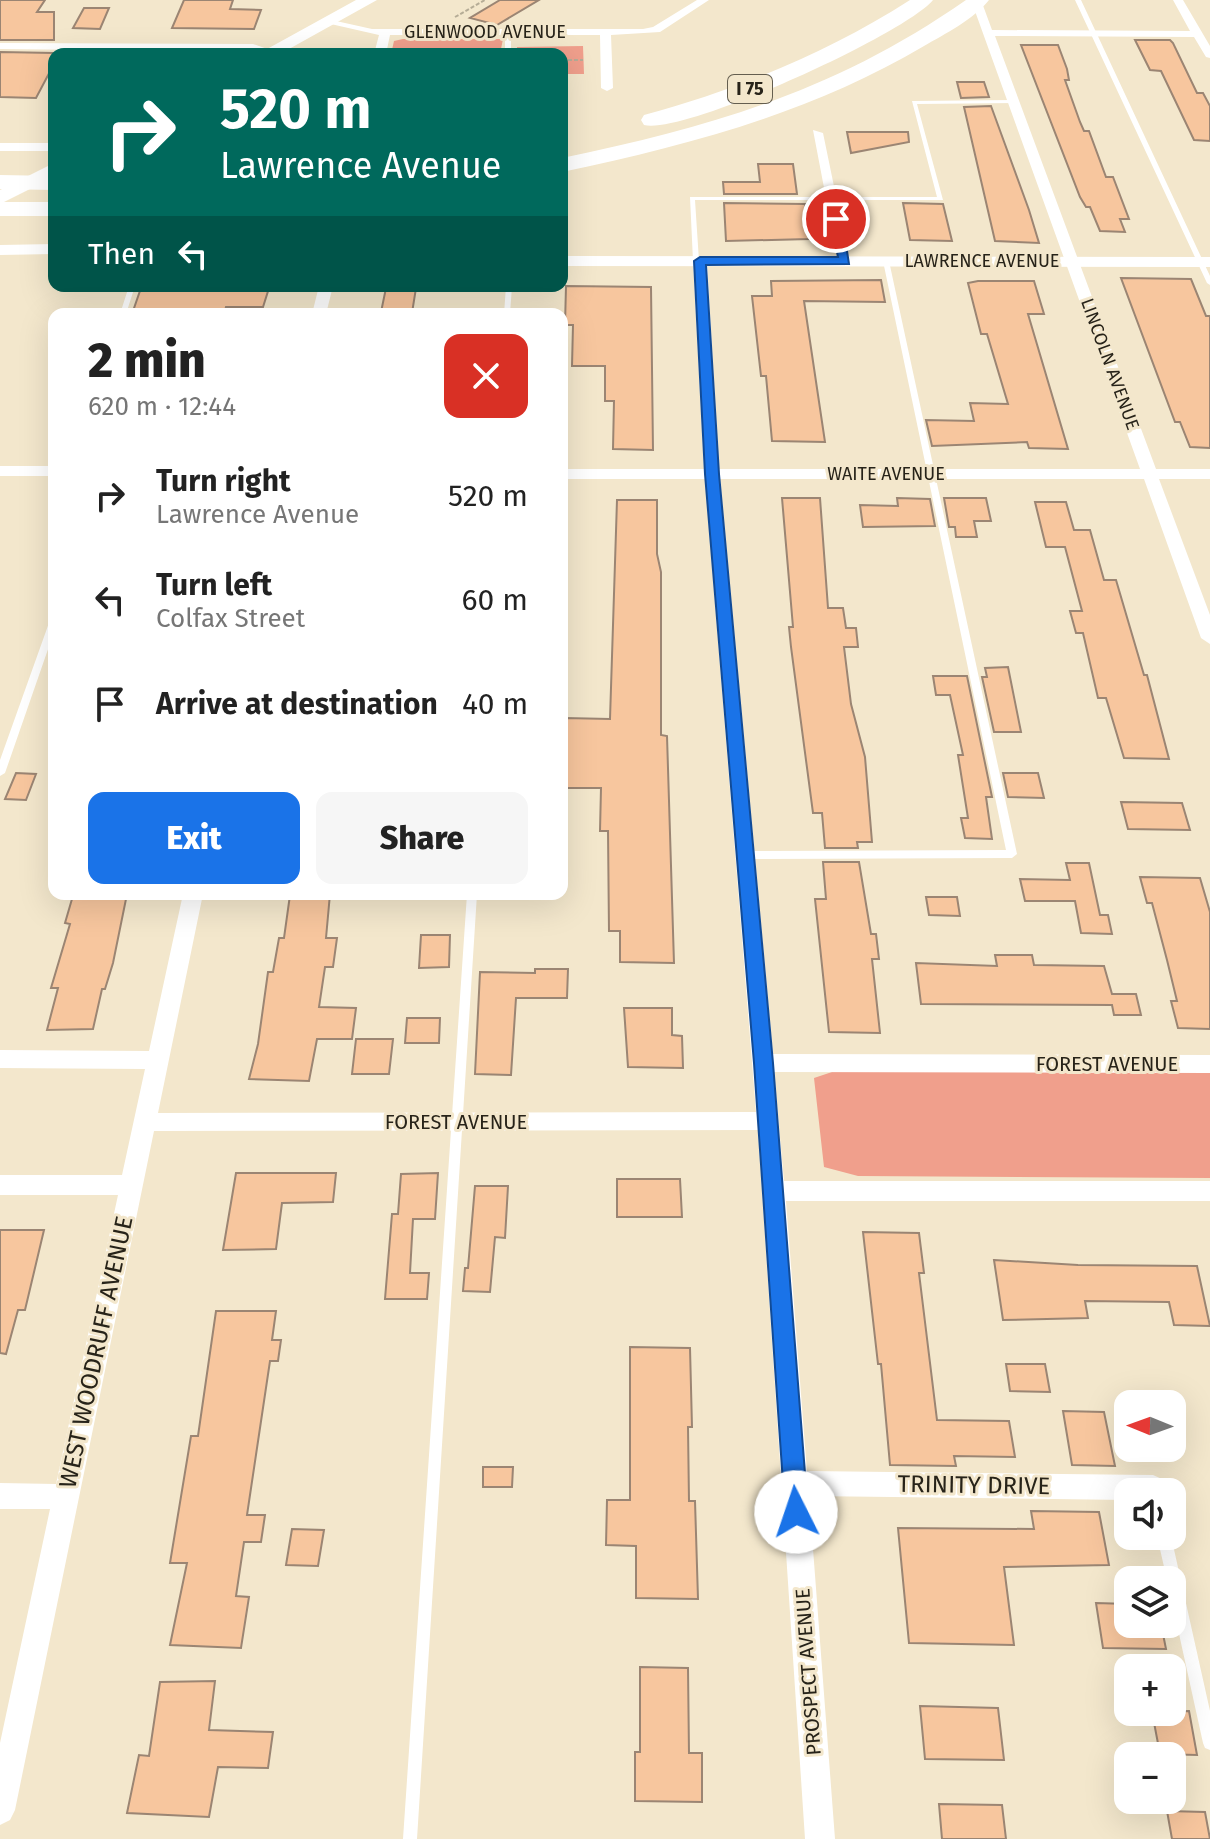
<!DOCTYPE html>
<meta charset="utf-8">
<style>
body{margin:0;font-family:"Fira Sans",sans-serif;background:#f6f6f6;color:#222;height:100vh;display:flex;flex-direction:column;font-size:30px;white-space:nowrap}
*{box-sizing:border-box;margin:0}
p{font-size:26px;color:#767676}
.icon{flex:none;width:44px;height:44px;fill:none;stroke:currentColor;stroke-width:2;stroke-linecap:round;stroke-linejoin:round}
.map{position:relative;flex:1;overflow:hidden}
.drawer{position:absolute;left:48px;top:308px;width:520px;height:592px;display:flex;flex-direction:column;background:#fff;border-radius:16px;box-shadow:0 8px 32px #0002}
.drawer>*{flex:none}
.guide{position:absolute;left:48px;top:48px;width:520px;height:244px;border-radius:16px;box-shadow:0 8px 32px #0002;background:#00695c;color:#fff;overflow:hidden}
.needle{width:52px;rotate:271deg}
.tools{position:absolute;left:1114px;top:1390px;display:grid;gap:16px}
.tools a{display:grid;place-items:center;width:72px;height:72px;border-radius:16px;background:#fff;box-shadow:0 8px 32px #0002;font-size:40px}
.pin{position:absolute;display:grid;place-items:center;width:68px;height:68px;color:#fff;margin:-34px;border:4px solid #fff;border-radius:50%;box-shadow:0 2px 8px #0007}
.me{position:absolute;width:88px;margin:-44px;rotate:356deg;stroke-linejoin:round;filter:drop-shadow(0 0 6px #0008)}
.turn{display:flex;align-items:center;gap:28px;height:168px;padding:0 40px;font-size:36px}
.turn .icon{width:104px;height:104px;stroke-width:2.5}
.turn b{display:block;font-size:56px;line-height:68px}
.then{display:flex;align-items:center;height:76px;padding:0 40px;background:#0003;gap:16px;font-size:30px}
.round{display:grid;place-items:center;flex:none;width:84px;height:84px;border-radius:16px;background:#f6f6f6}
.summary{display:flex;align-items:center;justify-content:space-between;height:136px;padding:0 40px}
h1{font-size:48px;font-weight:800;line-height:60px}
.action{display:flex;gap:16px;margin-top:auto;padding:16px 40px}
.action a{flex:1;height:92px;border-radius:16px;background:#1a73e8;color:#fff;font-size:32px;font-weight:800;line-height:92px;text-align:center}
.action a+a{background:#f6f6f6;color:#222}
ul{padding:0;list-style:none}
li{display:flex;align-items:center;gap:24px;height:104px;padding:0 40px}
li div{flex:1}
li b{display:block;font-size:30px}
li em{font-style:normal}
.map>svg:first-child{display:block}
.green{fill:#f09f8c}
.building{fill:#f7c69e;stroke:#9b8573;stroke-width:2}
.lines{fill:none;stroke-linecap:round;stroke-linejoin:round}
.path{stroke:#b5ac96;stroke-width:2;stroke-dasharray:4 2;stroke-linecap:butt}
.service{fill:#fff;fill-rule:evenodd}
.minor{fill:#fff;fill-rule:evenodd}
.tertiary{fill:#fff;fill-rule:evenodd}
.primary{fill:#fff;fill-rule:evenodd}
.motorway{fill:#fff;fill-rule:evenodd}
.route{fill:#1a73e8;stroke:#114b97;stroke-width:2}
.labels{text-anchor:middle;stroke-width:6;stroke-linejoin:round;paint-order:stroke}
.far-street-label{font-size:18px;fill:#272319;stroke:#f3e7cc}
.shield{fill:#f3e7cc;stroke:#645e4f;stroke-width:2}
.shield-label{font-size:18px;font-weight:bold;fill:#272319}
.street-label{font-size:20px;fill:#272319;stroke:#f3e7cc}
.near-street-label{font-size:24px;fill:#272319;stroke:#f3e7cc}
</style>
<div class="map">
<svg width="1210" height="1839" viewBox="0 0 1210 1839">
<rect width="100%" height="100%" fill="#f3e7cc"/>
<!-- green -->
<path class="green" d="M403,39H503L500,54H391L394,41Z
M583,46L584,74H562V54H517V47Z
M838,1070L1210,1072V1178L858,1176L824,1167L814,1078Z"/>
<!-- building -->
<path class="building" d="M0,0H45L37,12H54V40H0Z
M184,0H233L230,9L261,10L254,29L172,28Z
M500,0H539L497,25L470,18Z
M84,8H109L100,29L73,28Z
M1135,40H1170L1173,43L1197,93H1203L1210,106V141L1194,140L1161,71L1150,70Z
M1021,45H1058L1067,69L1069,80H1065L1080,122L1084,131H1089L1106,177H1113L1129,219H1120L1125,232L1100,231L1090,207H1086L1080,197Z
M0,52L54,53V64L36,98L0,97Z
M957,82H984L989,97L961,98Z
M991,106L1029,210L1039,243L995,241L964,107Z
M847,132H908L909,142L851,153Z
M758,164H793L797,194H724L723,182H760Z
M724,203L805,204L809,239L726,241Z
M903,203L943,204L952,241L910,240Z
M1121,278L1191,279L1206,316H1210V448L1190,447L1180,422H1175Z
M881,280L885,302L804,301L825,442L772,441L766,376H761L752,296H772L771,281Z
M978,281H1034L1044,314H1028L1068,449L1029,448L1027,442L932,446L926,420L974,421L970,403L1008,404L987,334H981L968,283Z
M182,286H268L269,288L263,307H226L224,314H132L141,288Z
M566,286L651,287L653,450L613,449L614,401H605V366H572L573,325H565Z
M386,288H416L412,313L381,312Z
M782,498H820L828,608H843L846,628H856L858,647H844L851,704L865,757L872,842H857L858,848H825L822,813H813L791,647L789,627H793Z
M897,498L930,499L935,526L863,527L860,505L898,506Z
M944,498H986L991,521H974L977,537H956L955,527H949Z
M617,500H657V554L661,572V735L667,736L674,963L620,962V931H609L608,831H600L601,788H562L565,718L610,719Z
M1035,502H1066L1074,530H1090L1104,580H1116L1144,675H1147L1169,759L1124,758L1106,698H1098L1083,633H1076L1070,611H1082L1065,547H1046Z
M1008,667L1021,732H994L982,677H987L985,668Z
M933,676H967L992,797H986L992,839L965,838L961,818H968L958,755H963L950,695H936Z
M16,773L36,774L26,800L5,799Z
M1003,773H1038L1044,798L1008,797Z
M1121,802L1182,803L1190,830L1128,829Z
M823,862H859L871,934H876L879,959H872L880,1033L829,1032L815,899H826Z
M1066,863H1089L1100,915H1108L1112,934L1081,933L1075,901H1025L1020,879L1070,880Z
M1140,877L1200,878L1210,912V1029L1178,1028L1171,1001H1177L1167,960L1152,903H1147Z
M330,894L326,938H337L333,967H325L319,1007L356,1008L352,1039H317L309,1081L249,1079L258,1044L268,972H273L279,938H284L290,895Z
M926,897H957L960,916L929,915Z
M72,899H126L113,963L105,989H102L93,1029L47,1030L58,988H51L70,924L65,923Z
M421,935H450L449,967L419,968Z
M995,955H1032L1034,965L1104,966L1112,994H1136L1141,1015H1114L1112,1005L921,1004L916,963L997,966Z
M535,969H568L567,998H516L511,1075L475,1074L480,972L535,973Z
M624,1008H672V1035L682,1036L683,1068L628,1067Z
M407,1018H440L439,1043H405Z
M356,1039H393L389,1074H352Z
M236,1173H336L333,1202L282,1203L276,1249L223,1250Z
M438,1173L435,1219H413L410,1273H429L427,1299H385L392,1214H398L401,1174Z
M617,1179H680L682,1217H617Z
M475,1186H508L505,1238L495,1237L490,1292L463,1291L465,1268H468Z
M0,1230H44L25,1310H18L6,1354L0,1353Z
M863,1232L919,1233L924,1273H919L937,1420L1009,1421L1015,1457L954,1456L956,1466L890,1465L881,1364H878Z
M994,1260L1078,1265L1197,1266L1210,1326L1174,1325L1169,1302L1085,1301L1088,1318L1003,1320Z
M216,1311H276L272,1340H281L278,1361H270L247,1515H265L261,1542H244L236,1596L249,1597L241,1648L170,1645L187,1563H170L191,1436H198Z
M630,1347L690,1348L692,1427H688L689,1501H695L698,1599L636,1598V1546L606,1545L607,1500H630Z
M1006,1364H1045L1050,1392L1010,1391Z
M1063,1411L1104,1412L1115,1466L1072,1465Z
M483,1467H513L512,1487H483Z
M1031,1511L1099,1512L1109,1565L1004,1567L1014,1645L909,1643L898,1528L1034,1529Z
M292,1529L324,1530L318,1566L286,1565Z
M1096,1603L1128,1604V1624H1161L1166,1649L1103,1648Z
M640,1667L688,1668L689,1753H702V1802L635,1801V1752H640Z
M215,1681L209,1730L273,1732L268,1768L218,1767L209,1817L127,1813L139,1755L149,1756L160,1682Z
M920,1706L998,1708L1004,1760L925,1759Z
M1189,1711L1197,1755L1160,1754L1152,1712Z
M939,1804L1002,1805L1006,1839H942Z
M1167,1811L1205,1812L1210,1839H1172Z"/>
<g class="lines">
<!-- path -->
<path class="path" d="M455,17L485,0
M562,60H583"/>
<!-- service -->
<path class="service" d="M1075,0H1081L1210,276V285L1207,283Z
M508,30L511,32V54H505V32Z
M1014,100L1016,101V103L917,104L943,200H695L699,261L696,263L693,261L690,197H937L912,101Z
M886,259L889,261L1017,854L1012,858L746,859L741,855L746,851L1006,850L883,261Z
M129,286H135L126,314H120Z
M506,286H512L510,314H504Z
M54,617V632L5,773L0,776V760L50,620Z
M467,894H477L417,1839H403Z
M1157,1536H1171L1210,1711V1750L1205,1748L1203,1743L1172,1602V1580H1167Z"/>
<!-- minor -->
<path class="minor" d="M697,0H709L660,32L611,35L613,88L607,91L601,88L600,35H390L386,54H374L379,35L322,22L327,19L372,29H643L653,27Z
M971,0H981L992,30L1190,31L1173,0H1183L1210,46V58L1206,57L1194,37L995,36L1156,469H1210V479H1159L1210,615V644L1201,638L1144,479H720L773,1054L1210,1055V1073L774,1072L784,1181H1210V1201H786L807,1471L1153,1475L1162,1479L1164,1492H1128V1500L809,1496L835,1839H805L758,1130L154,1131L15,1810L10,1820L0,1825V1743L50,1509H0V1483L56,1484L118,1195H0V1175H122L145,1069L0,1068V1050L149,1051L183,894H203L158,1113L756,1112L705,479H562V469H704L693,261L700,257L707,261L719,469H1140Z
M0,43L253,44L276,52L0,49Z
M813,130L823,133L850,264L838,261Z
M0,143H54V151H0Z
M319,286H333L326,314H312Z
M0,466H54V476H0Z"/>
<!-- tertiary -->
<path class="tertiary" d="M54,244V254L0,255V245Z
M562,256L1210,257V267L562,266Z"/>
<!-- primary -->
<path class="primary" d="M356,0H377L280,54H258Z
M54,163V177L0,204V190Z"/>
<!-- motorway -->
<path class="motorway" d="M910,0H933C905,34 685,135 644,125L641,120L644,115C739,89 827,53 910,0Z
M966,0H989C974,19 945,34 924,46C811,113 689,145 562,172V158C715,126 837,90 966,0Z
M0,175L54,176V190L0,189Z
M0,202H54V216H0Z"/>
</g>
<!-- route -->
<path class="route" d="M836,216L842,219L849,264L706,265L719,474L773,1063L808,1512L805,1521L796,1524L788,1521L785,1512L754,1063L705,474L694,261L700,257H838L830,219Z"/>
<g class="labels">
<!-- far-street labels -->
<g class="far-street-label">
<text x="485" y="38">GLENWOOD AVENUE</text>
<text x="982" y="267">LAWRENCE AVENUE</text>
<text transform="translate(1110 364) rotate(70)" y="6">LINCOLN AVENUE</text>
<text x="886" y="480">WAITE AVENUE</text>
</g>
<!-- shield labels -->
<rect class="shield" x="728" y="75" width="44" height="28" rx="6"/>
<g class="shield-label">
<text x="750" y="95">I 75</text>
</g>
<!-- street labels -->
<g class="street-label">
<text x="1107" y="1071">FOREST AVENUE</text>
<text x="456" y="1129">FOREST AVENUE</text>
<text transform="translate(808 1672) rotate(-94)" y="7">PROSPECT AVENUE</text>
</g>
<!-- near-street labels -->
<g class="near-street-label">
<text transform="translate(96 1352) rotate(-78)" y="8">WEST WOODRUFF AVENUE</text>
<text transform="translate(974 1485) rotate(1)" y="8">TRINITY DRIVE</text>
</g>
</g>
</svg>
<div class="tools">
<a><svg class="needle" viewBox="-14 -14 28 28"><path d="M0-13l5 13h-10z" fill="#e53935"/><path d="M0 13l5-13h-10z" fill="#767676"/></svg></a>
<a><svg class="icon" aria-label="sound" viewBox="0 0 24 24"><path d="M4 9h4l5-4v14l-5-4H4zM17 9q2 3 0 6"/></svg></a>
<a><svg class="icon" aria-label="layers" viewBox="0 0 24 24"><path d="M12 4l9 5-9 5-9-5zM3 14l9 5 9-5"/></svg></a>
<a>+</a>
<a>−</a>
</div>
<div class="pin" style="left:836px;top:219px;background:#d93025"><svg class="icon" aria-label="arrive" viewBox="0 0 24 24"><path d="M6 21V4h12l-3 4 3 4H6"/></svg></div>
<svg class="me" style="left:796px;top:1512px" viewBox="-20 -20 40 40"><circle r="19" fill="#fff"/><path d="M0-13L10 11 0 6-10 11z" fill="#1a73e8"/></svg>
<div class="guide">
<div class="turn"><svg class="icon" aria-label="right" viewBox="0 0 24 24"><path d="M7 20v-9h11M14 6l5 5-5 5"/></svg><div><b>520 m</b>Lawrence Avenue</div></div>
<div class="then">Then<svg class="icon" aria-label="left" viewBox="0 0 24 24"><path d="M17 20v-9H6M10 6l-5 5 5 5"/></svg></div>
</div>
<section class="drawer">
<div class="summary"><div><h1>2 min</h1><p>620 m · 12:44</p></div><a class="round" style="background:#d93025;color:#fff"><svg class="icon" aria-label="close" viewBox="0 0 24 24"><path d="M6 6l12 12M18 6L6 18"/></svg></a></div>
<ul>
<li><svg class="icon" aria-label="right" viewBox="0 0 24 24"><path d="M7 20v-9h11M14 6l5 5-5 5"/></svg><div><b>Turn right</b><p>Lawrence Avenue</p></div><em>520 m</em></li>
<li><svg class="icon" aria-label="left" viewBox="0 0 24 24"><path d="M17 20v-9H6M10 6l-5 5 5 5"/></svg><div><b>Turn left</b><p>Colfax Street</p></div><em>60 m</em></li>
<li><svg class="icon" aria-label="arrive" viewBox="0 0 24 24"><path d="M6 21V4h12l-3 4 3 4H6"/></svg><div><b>Arrive at destination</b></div><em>40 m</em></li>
</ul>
<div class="action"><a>Exit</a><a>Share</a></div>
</section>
</div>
